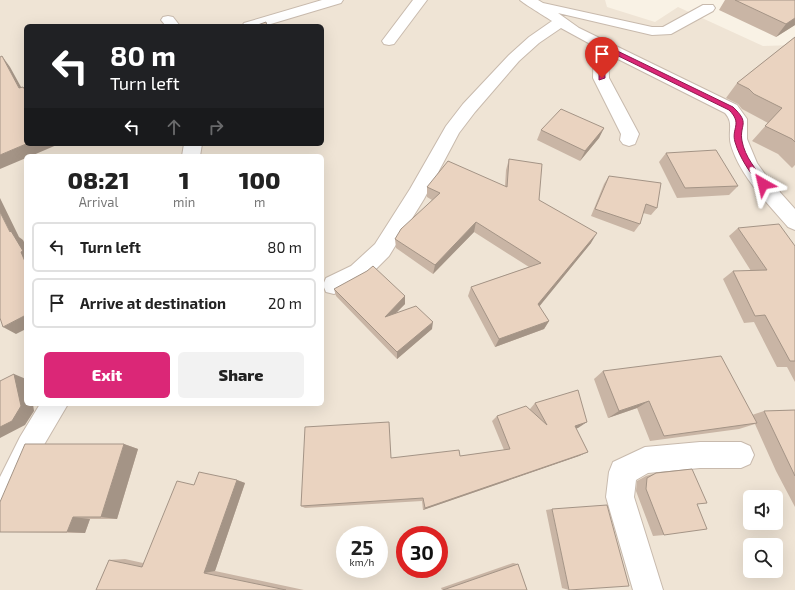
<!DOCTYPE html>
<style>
body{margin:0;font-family:"Exo 2",sans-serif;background:#f2f2f2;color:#222;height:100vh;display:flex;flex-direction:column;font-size:15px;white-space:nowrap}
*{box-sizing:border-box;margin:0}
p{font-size:13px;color:#767676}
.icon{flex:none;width:22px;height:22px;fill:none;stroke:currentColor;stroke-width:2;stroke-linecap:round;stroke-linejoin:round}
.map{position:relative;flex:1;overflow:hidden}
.panel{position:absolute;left:24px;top:154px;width:300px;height:252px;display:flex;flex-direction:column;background:#fff;border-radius:6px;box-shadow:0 4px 16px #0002}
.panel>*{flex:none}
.top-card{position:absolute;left:24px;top:24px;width:300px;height:122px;border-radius:6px;box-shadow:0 4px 16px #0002;background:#202124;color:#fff;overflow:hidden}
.buttons{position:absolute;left:743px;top:490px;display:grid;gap:8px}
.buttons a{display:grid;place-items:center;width:40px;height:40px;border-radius:6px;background:#fff;box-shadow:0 4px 16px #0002;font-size:20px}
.speed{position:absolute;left:336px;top:526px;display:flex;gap:8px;font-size:20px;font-weight:700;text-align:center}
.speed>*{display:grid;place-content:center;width:52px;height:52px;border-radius:50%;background:#fff;box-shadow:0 4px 16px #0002;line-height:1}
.speed small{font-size:10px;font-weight:400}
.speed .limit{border:6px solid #d22;background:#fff;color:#111}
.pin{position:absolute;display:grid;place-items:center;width:34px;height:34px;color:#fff;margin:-41px -17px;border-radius:50% 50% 50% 0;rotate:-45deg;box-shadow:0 0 4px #0007}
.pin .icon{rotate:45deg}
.me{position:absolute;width:44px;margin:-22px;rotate:323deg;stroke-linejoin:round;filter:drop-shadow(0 0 3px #0008)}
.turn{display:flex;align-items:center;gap:14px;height:84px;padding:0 20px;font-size:18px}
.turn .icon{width:52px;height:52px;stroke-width:2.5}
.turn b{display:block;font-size:28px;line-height:34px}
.lanes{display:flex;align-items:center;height:38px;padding:0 20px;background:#0003;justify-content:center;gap:20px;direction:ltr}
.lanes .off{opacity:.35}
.eta{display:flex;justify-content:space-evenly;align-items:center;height:68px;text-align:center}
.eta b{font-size:24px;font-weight:800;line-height:28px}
.primary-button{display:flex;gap:8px;margin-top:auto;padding:8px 20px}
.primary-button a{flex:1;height:46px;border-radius:6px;background:#db2777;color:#fff;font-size:16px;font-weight:800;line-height:46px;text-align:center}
.primary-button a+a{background:#f2f2f2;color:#222}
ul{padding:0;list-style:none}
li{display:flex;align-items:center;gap:12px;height:50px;margin:0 8px 6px;padding:0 12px;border:2px solid #e0e0e0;border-radius:6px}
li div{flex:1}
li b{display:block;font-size:15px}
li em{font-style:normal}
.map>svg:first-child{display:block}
.residential{fill:#efe4d5;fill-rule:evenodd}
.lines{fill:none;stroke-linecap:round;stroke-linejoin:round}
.minor-casing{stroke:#c8baad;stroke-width:2}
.minor{fill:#fff;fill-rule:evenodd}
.wall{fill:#c9b5a5}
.shaded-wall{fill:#a49486}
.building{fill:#ead3c0;stroke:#a49486}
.route{fill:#db2777;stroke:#8e194d}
</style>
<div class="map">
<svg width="795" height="590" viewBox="0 0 795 590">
<rect width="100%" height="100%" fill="#f9f2e5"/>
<!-- residential -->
<path class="residential" d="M0,0H605L607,7L655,22L678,7L763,46L795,45V590H0ZM26,26H322V144H26ZM26,156H322V404H26ZM750,497H776V523H750ZM345,535H379V569H345ZM405,535H439V569H405ZM750,545H776V571H750Z"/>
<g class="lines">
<defs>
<path id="minor" d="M322,0H343L341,3L264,26H242L244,23Z
M413,0H427L394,44L389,45L384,44L382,41Z
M520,0H538L543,3L652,27H663L703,5H713L715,8L713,11L671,34L652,35L558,13L579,28L737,105L747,119V139L757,163L770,181L795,209V230L788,227C769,205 747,183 735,156C733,151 730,144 730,139C729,128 733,122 725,113L608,54L609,78L639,134L635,144L629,146L623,144L620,140L621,134L593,78L594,46L561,28L539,43L519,61L475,112L459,133L424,199L389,256L367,278L334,294L326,292L323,285L326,278L351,266L375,244L410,189L446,126L463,104L509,55L529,37L552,21C546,17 523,3 520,0Z
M168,16L173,17L180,26H166L161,20L163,17Z
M184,144H202L200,156H182Z
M40,404H68L38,455L10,518L0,522V477L20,437Z
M700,442H741L750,446L754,455L750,464L741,468H700L648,473L636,480L634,497L663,590H633L606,497L609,472L613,462L645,447Z"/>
</defs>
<!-- minor casing -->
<use href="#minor" class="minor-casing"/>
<!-- minor -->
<use href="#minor" class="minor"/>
</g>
<!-- wall -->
<path class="wall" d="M725,0H795V25L776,37L719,10Z
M795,37V165L792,168L778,154L752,141L768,123L742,109L738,104L726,98L737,83Z
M604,128L599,138L580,161L537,140L541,130Z
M666,153L738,186L729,195L677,198L659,162Z
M509,159L539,200L591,243L539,306L549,321L544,329L495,347L468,296L471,287L529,267L474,232L433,274L396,248L395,239L432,200L427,197V187L505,186L506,170Z
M609,176L657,208L651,215L643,213L640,224L634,232L591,216L604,184Z
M738,228L795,246V382L787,367H777L754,322L744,323L723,279L733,271H751L729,236Z
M334,289L405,296V304L395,314L432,329L397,359L336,296Z
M603,371L752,415L764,411L795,410V507L776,471L755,424L739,429L650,441L637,408L608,418L594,379Z
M535,403L587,422L576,428L588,452L579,456L423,510L422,501L305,508L301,506L391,458L460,456L504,450L492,421L497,416L530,409Z
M124,444L138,449L117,519H90L85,533L0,532V502Z
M656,473L697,504L664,535L653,536L636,491L637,481L646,476Z
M237,480L245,483L215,571L304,590H96L109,560L125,559L143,563L194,485Z
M552,509L569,590L562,588L546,510Z
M513,563L518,564L527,590H442L441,588Z"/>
<!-- shaded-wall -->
<path class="shaded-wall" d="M795,18V25L776,37L786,24Z
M2,56L10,67L26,96L19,88Z
M604,128L599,138L580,161L585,151Z
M26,144H59L31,156H26V158L0,169V155Z
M0,198L19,237L23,240L26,246V264L0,212Z
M476,222L474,232L433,274L435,265Z
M597,233L591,243L534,313L538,304Z
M405,296V304L385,324V317Z
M26,315V329L16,334L3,327Z
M549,321L544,329L495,347L499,339Z
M433,322L432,329L397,359V352Z
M14,374L26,379V404H33L34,411L25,425L0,438V427Z
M649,401L637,408L608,418L619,411Z
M587,422L578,428L567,432L575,426Z
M124,444L138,449L117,519L101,517Z
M588,452L579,456L423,510L425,508Z
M237,480L245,483L215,571L204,573Z
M73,517L90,519L85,533L67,532Z"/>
<!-- building -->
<path class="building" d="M735,0H795V18L786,24Z
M266,22L267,26H255Z
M795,37V142L792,139L765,126L782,108L754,94L749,89L737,83Z
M2,56L19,88L23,87L26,91V144L0,155V57Z
M561,109L604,128L585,151L541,130Z
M716,150L738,186L685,188L666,153Z
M509,159L542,164L539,200L597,233L538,304L549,321L499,339L471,287L541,263L476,222L435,265L395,239L401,229L440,193L427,187L448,161L507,187Z
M609,176L661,183L657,208L646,204L640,224L595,209Z
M0,212L10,232L11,231L23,251L21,252L26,264V315L3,327L0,318Z
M779,224L795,246V361H790L765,315L755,316L733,271L767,270L738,228Z
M373,266L405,296L385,317L416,306L433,322L397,352L334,289L367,271Z
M721,356L757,423L664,436L649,401L619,411L603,371Z
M14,374L21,406L12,421L0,427V381Z
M578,390L587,422L575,426L588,452L425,508L423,498L301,506L305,427L389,422L391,458L459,450L460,456L510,449L497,416L526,406L547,425L535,403Z
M795,410V476L764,411Z
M25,444H124L101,517H73L67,532H0V502Z
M692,469L707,503L697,504L707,529L664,535L646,489L647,478L656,473Z
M199,472L237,480L204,573L286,590H96L109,560L142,567L177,481L194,485Z
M607,505L629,586L569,590L552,509Z
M518,564L527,590H443Z"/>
<!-- route -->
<path class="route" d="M599,44H603L733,107C751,124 739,124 742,141C745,157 756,170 766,182V186H760C750,172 740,159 735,142C731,128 743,124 729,110L604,49L605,78L599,80Z"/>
</svg>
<div class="buttons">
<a><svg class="icon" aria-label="sound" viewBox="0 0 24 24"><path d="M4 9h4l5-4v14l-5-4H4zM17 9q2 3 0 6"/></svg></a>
<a><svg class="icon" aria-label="search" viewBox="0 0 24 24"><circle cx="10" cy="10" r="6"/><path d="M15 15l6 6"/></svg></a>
</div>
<div class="speed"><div>25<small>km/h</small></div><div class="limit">30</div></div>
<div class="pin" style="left:602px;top:78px;background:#d93025"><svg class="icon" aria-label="arrive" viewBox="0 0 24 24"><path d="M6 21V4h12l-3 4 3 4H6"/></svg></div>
<svg class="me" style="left:763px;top:184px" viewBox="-20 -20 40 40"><path d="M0-17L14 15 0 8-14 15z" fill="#db2777" stroke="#fff" stroke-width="4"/></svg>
<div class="top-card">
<div class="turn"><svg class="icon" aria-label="left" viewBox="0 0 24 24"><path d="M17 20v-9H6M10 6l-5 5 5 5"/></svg><div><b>80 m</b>Turn left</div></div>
<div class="lanes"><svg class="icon" aria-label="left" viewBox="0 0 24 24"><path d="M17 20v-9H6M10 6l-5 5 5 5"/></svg><svg class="icon off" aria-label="ahead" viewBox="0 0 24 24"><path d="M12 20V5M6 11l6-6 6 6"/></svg><svg class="icon off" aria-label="right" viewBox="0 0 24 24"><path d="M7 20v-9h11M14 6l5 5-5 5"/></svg></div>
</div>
<section class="panel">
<div class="eta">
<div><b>08:21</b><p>Arrival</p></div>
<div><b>1</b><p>min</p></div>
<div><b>100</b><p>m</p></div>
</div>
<ul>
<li><svg class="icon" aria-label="left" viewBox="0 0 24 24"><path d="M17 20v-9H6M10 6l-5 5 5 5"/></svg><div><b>Turn left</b></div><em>80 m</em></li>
<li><svg class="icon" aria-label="arrive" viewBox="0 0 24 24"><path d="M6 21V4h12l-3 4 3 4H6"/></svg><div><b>Arrive at destination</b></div><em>20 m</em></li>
</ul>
<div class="primary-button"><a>Exit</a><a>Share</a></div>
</section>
</div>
